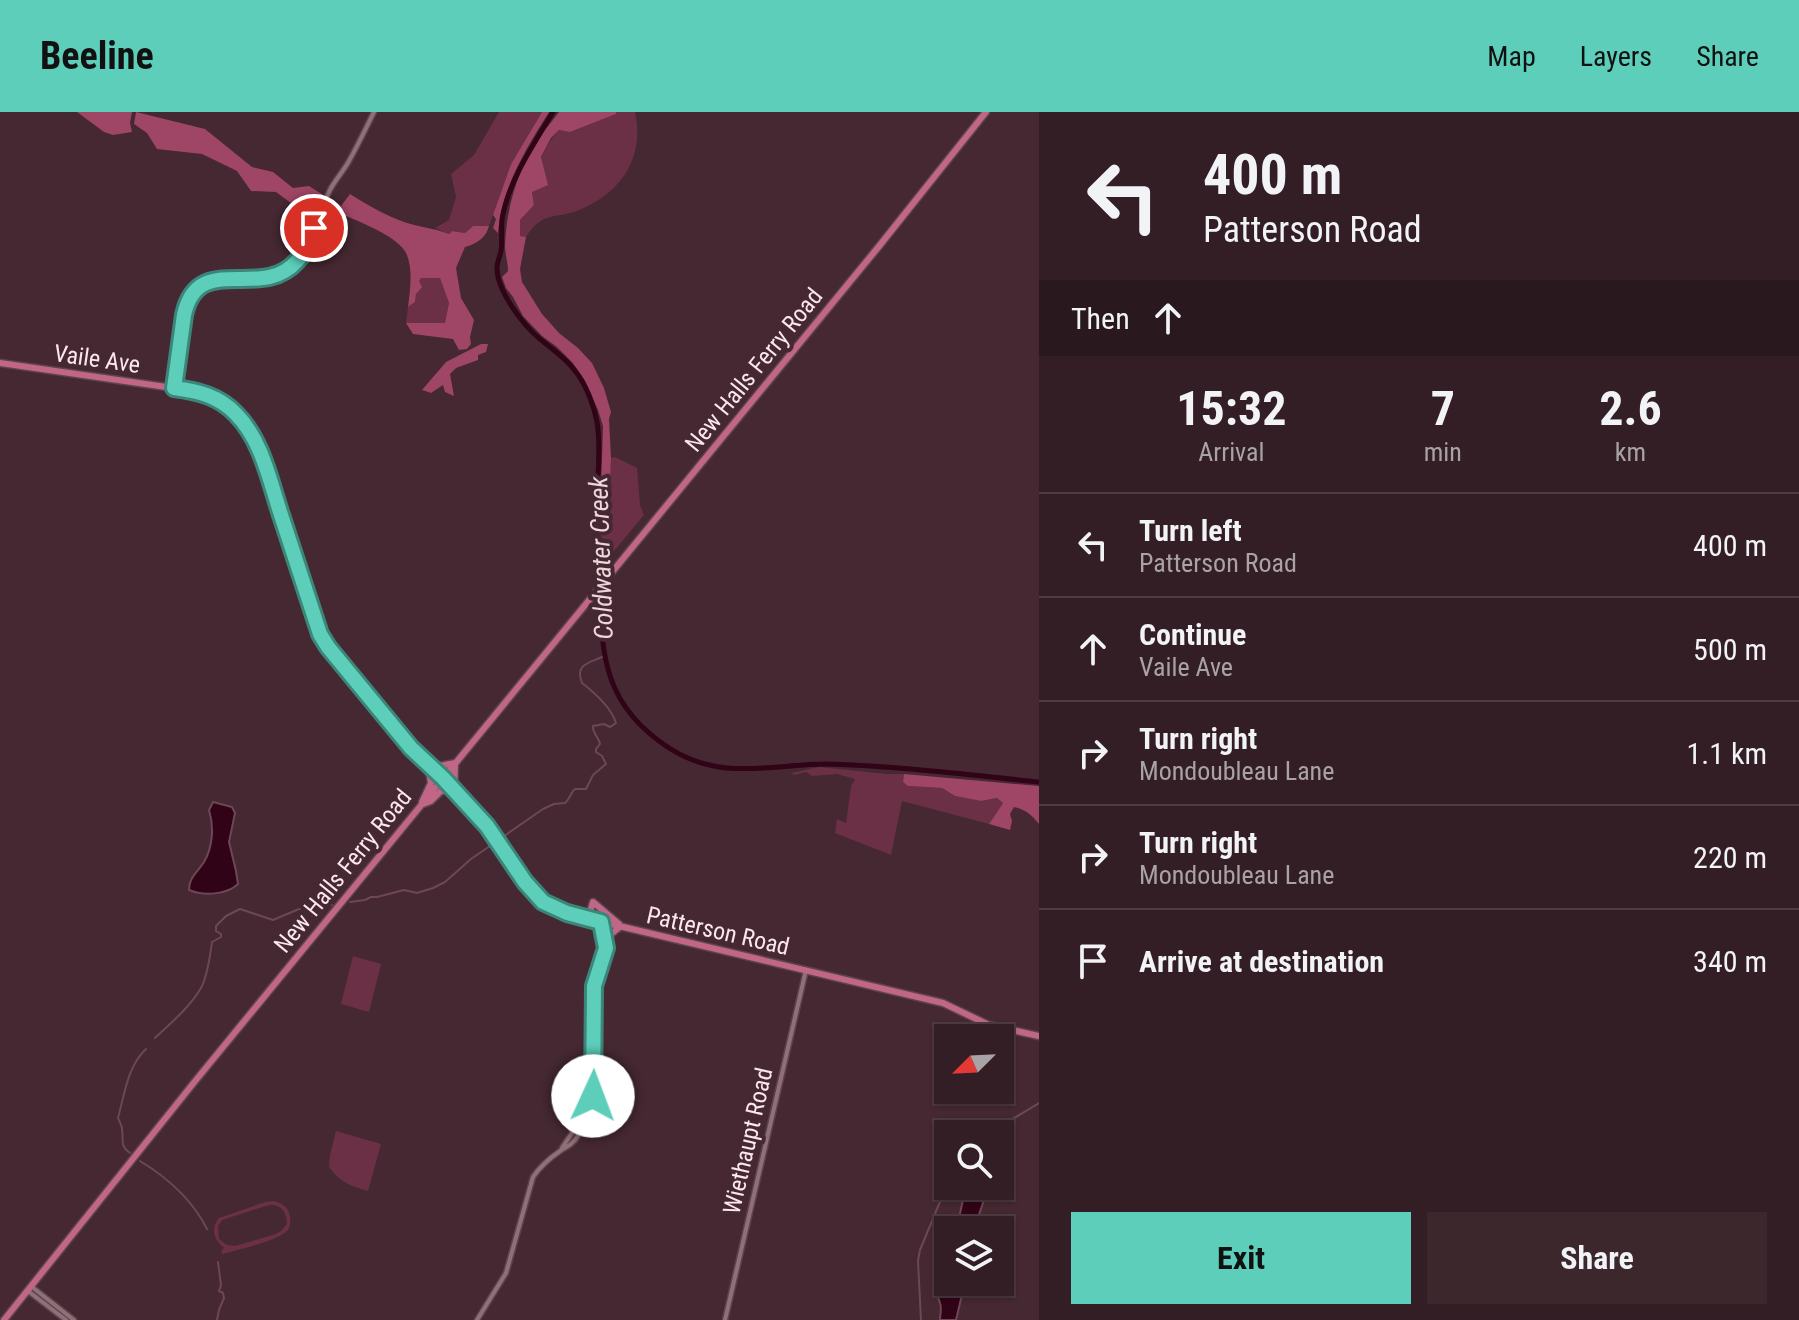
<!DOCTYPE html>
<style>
body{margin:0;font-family:"Roboto Condensed",sans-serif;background:#3c272d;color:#f1f3f6;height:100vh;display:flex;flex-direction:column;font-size:30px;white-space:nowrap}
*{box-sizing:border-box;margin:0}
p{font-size:26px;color:#a9a2a7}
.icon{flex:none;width:44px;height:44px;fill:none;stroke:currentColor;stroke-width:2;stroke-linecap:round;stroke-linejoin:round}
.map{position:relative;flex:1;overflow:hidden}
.panel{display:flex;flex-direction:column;background:#341e25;width:760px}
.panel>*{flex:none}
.hud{background:#341e25;color:#f1f3f6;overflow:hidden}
.needle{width:52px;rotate:246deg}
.tools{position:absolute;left:934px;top:912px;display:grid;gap:16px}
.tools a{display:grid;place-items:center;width:80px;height:80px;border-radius:0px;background:#341e25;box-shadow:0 2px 6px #0004,0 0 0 2px #4e3c42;font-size:40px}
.pin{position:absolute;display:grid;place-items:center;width:68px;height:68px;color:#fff;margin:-34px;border:4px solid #fff;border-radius:50%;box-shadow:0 2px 8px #0007}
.me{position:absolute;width:88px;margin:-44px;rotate:2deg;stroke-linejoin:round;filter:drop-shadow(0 0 6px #0008)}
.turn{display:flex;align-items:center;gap:28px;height:168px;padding:0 32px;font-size:36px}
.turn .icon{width:104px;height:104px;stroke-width:2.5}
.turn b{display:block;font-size:56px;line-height:68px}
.then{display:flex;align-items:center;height:76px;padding:0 32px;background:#0003;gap:16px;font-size:30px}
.eta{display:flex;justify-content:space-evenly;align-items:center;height:136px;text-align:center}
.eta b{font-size:48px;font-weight:700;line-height:56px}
.button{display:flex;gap:16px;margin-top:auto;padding:16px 32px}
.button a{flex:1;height:92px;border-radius:0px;background:#5cceba;color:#111;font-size:32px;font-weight:700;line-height:92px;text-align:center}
.button a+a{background:#3c272d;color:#f1f3f6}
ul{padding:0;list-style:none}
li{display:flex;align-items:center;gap:24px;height:104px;padding:0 32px;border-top:2px solid #4e3c42}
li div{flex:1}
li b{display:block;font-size:30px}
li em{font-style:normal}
header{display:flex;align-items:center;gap:48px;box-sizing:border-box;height:112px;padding:0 40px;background:#5cceba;color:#111}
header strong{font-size:38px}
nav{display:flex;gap:44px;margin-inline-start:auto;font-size:28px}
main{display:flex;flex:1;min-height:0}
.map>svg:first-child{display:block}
.green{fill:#6b3045;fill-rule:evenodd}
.forest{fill:#9f4565}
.water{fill:#300316;stroke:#6d4756;stroke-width:2}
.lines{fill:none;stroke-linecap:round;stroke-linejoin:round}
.stream{stroke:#6d4756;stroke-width:2}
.river{stroke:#300316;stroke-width:5}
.minor-casing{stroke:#5c444c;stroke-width:7}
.major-casing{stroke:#5c444c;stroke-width:9}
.minor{stroke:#906f78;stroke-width:4}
.major{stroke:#c16686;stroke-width:6}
.route-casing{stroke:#3c8679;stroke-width:20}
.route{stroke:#5cceba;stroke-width:14}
.labels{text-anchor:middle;stroke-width:8;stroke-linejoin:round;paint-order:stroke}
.street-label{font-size:24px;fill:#fbe7ed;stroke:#452831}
.water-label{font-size:26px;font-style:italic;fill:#efd5dc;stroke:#452831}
</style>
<header>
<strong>Beeline</strong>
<nav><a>Map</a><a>Layers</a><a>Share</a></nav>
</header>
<main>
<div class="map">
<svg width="1039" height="1208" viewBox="0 0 1039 1208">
<rect width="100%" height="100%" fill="#452831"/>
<!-- green -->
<path class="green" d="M499,0H542L511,52L489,114H473L465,121L452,119L449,122L435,116L449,108L456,85L451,62L474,43Z
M616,0H635C645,46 621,81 579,98C553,108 544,98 526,125H520V108L534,93C534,92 532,80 532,79C533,61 546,31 559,18L570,20L616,2Z
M440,165L449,191L445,212L406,211L408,195L415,190L418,169L421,166Z
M615,345L637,356L640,393L644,403L609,445L610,428L600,426V408L609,407L611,346Z
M819,655L887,662H904L903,670L908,674L942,676L955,684L981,689L997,686L1003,691L989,712L902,689L891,743L835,721L837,707L846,711L851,674L855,667L837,662L812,664L806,660L795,663L791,661Z
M353,844L381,852L369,900L341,892Z
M336,1019L381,1032L368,1079C349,1073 341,1071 329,1055L330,1043Z
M273,1089C282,1091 289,1095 290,1105C291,1109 290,1115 288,1118C279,1129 236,1138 222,1142L221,1139L224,1136C214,1128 210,1117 219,1106L265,1090ZM269,1093C281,1092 287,1100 287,1112L281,1119L276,1122L235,1134L227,1133L219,1127L218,1114L222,1108Z"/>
<!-- forest -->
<path class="forest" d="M77,0H132L130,11L132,20L113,23L104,20Z
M136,0L205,17L252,55L273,60L293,76L309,74L325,84L317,104L295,94L276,80L251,79L237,59L202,42L157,37L147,21L134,12Z
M542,0H549C525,38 502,76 498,121L493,116L496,107L493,103L511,52Z
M559,0H616V2L570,20L559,18L551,26L541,45L548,73L532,80L534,93L520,108V124L526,125L520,157L522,170L542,202L559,221L578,236L592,251L604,276L611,300L609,307L611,346L609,408H600L603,314L598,298L585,269L572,250L557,235L542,224L523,204L513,185L506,176L502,165L508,159C508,151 505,142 505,134C506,96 519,51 543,20C549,13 554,7 559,0Z
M350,82C367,93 385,103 404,110C419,115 434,116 449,122L452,119L465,121L473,114H489C486,126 476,132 465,135L456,156L461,186L474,208L470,225L471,232L467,237L459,238L453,227L413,222L406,211H445L449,191L440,166H421L419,169L422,175L416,182L415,190L408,195C410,179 413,159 407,143C399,122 346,105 325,95L329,86L341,94Z
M481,232H488L486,240L478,243V248L456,256L450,262L454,284L445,280L443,273L431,281L422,278L446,250Z
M904,662L1039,674V712C1032,703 1025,697 1014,695L1010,702L1012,709L1010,718L989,712L1003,691L997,686L981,689L955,684L942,676L908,674L903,670Z"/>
<!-- water -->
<path class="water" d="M213,690L232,695L235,701L229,730L236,759L238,772C227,783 203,784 189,778C189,765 197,761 204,750C213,735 214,714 209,698Z
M966,1074H981L983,1091L976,1111L959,1106Z
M948,1130V1170H965L956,1208H940C940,1203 942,1196 940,1191C937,1181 932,1179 938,1169H945C951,1160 944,1156 943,1147L947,1138Z"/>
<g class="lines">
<!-- stream -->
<path class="stream" d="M350,790L365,788L371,785H377L404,778L417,781L433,776L445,770L471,747L543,697L554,692L565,691C570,687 571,680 575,677H586L593,663L606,652L602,644L596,640V637L600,632C599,625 592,621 593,614L604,612L610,615L616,611C611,595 595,581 582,571C574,551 591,551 604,544
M155,926C170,912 193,892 202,874C208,861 210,844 212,830L221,825V822L216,819V814L226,804L240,797L273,808L299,797L332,793
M988,1022L1039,991
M130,1041C119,1033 124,1028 122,1017C122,1013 119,1009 118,1006C124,984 128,953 146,937
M948,1046V1050
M140,1049C168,1066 192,1087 207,1117
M217,1208L219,1198L224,1186L223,1181L219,1179L221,1173L218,1150
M921,1208L918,1149L920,1138L944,1080L948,1062"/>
<!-- river -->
<path class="river" d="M553,0C534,32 511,65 503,102C500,114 503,127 501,139C500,144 497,150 497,156C497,179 523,213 540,227C553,238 566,246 576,260C586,273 594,293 597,310C601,333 598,359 597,382C596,412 598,443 599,473C602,544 603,593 669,636C722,670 771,652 828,652C898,654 969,663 1039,670"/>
<defs>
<path id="minor" d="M174,276C177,253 179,210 187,191C206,146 261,186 295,151C312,135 319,101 329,80C334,69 343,60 349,49C358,33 366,16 374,0
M562,1036L582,1006L588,980L590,885L606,836L602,811
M32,1175L74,1208
M28,1179L66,1208
M477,1208L506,1161L533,1065C539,1056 550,1046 560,1039C566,1035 570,1034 575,1028C603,992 595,919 594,874
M725,1208L806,858"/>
<path id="major" d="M0,251L194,279C226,287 245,307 258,336L320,522L328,535L411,636L454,678L487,714L529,775L543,790L558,798L577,804L943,891L989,913L1039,924
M428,652L440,654L455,651
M454,678L455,654
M422,690L431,671L428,652
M423,692L431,689L441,679L454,678
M585,806L590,800L593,790L619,812
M606,829L611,822L620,815
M4,1208L196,968L880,133L986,0"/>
</defs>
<!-- minor casing -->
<use href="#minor" class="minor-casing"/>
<!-- major casing -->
<use href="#major" class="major-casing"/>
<!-- minor -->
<use href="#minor" class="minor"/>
<!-- major -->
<use href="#major" class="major"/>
</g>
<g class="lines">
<defs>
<path id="route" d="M314,116C309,127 306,140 297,149C261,190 198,138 184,203L174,276C198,279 219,284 236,302C262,328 270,370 281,403C294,443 307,482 320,522L328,535L411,636L443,666L487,714L525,770L543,790L567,801L601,810L606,836L594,874L593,984"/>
</defs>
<!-- route casing -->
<use href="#route" class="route-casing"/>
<!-- route -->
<use href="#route" class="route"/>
</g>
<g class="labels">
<!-- street labels -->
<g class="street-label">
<text transform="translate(97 247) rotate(8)" y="8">Vaile Ave</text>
<text transform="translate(754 258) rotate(-51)" y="8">New Halls Ferry Road</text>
<text transform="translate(343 759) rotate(-51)" y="8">New Halls Ferry Road</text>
<text transform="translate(718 819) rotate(13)" y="8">Patterson Road</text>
<text transform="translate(748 1029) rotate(-77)" y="8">Wiethaupt Road</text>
</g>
<!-- water labels -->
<g class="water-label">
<text transform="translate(601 446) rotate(-92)" y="9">Coldwater Creek</text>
</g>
</g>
</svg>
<div class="tools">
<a><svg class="needle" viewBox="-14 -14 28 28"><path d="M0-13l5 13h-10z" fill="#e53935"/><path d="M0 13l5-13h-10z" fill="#a9a2a7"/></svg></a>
<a><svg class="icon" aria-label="search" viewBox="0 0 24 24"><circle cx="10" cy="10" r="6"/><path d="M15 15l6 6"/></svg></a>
<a><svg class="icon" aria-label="layers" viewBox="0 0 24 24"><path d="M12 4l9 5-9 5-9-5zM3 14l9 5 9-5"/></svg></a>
</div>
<div class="pin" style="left:314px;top:116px;background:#d93025"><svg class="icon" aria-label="arrive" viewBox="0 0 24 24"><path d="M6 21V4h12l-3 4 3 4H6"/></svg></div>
<svg class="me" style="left:593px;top:984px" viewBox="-20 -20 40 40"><circle r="19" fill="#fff"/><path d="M0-13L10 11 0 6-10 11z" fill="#5cceba"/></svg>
</div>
<section class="panel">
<div class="hud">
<div class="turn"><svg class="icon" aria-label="left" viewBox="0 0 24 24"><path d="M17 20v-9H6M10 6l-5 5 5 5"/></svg><div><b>400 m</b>Patterson Road</div></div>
<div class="then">Then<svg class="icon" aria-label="ahead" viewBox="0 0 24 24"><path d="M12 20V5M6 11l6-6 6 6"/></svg></div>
</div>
<div class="eta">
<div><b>15:32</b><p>Arrival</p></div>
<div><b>7</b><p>min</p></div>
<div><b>2.6</b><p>km</p></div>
</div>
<ul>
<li><svg class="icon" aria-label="left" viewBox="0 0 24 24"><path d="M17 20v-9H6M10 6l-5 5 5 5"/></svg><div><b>Turn left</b><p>Patterson Road</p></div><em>400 m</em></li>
<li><svg class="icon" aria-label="ahead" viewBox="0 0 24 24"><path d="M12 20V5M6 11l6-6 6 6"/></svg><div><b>Continue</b><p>Vaile Ave</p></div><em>500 m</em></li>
<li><svg class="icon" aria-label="right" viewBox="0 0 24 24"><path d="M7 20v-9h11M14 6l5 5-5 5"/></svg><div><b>Turn right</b><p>Mondoubleau Lane</p></div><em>1.1 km</em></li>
<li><svg class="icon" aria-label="right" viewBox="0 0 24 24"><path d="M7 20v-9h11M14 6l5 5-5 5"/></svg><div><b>Turn right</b><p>Mondoubleau Lane</p></div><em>220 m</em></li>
<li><svg class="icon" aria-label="arrive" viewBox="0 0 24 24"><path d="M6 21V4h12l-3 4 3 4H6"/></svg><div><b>Arrive at destination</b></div><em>340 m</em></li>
</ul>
<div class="button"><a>Exit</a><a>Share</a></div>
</section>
</main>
